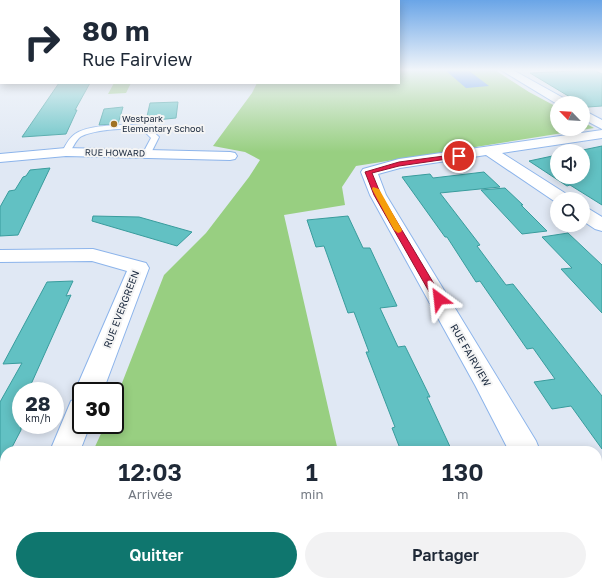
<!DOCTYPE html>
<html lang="fr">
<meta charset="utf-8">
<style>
body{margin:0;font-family:"Golos Text",sans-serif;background:#f2f2f3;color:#1f2937;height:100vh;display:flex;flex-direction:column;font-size:15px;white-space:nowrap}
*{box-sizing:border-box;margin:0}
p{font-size:13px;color:#747a83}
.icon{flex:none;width:22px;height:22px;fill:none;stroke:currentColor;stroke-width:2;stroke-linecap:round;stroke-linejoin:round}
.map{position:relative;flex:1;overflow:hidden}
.panel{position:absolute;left:0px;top:446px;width:602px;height:140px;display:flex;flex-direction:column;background:#fff;border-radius:16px 16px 0 0;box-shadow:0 2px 10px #0003}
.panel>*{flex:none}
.guide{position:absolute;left:0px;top:0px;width:400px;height:84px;box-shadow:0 2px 10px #0003;background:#fff;color:#1f2937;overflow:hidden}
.needle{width:26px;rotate:295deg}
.controls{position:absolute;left:550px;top:96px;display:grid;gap:8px}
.controls a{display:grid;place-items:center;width:40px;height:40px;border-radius:50%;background:#fff;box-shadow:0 2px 10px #0003;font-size:20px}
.speed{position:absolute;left:12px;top:382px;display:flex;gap:8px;font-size:20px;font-weight:700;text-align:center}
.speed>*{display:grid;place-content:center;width:52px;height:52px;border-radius:50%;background:#fff;box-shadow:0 2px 10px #0003;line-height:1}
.speed small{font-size:10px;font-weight:400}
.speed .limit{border:2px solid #111;border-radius:6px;background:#fff;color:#111}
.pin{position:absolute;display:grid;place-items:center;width:34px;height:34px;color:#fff;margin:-17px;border:2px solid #fff;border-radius:50%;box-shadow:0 1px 4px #0007}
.me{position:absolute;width:44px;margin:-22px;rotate:330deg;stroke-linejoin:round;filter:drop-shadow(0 0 3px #0008)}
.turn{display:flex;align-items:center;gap:14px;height:84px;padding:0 16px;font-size:18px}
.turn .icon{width:52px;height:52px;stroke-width:2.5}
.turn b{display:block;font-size:28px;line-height:34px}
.eta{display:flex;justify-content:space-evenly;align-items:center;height:68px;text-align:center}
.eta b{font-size:24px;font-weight:600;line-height:28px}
.button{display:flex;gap:8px;margin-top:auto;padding:8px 16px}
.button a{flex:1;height:46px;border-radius:24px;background:#0f766e;color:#fff;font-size:16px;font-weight:600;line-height:46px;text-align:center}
.button a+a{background:#f2f2f3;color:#1f2937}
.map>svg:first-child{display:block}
.green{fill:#98cf81}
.water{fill:#4d8ee6}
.building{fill:#62c1c3;stroke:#399c9d}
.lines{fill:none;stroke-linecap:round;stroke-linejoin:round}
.service-casing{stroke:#8cb4eb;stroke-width:2}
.minor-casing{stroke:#8cb4eb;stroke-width:2}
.service{fill:#fff;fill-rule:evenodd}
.minor{fill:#fff;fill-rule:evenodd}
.route{fill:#e11d48;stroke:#92132f}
.slow{fill:#f59e0b}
.poi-dot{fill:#a07325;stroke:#f4f4f4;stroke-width:1.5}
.labels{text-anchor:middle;stroke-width:4;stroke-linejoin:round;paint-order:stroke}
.far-poi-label{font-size:9px;fill:#19283d;stroke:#f4f4f4;text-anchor:start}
.far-street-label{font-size:9px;fill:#19283d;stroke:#f4f4f4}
.street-label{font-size:10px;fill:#19283d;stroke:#f4f4f4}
</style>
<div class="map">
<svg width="602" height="586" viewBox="0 0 602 586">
<rect width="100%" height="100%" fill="#e0e8f4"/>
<!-- green -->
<path class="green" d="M399,70H495L529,92L557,107V129H583V122L594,128L356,166L342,187L345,205L284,215L338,451H93L105,425H115V401L164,275L206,233L249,177L260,160L245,152L213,146L252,93L257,83H399Z
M114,83H131L126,93L108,94Z
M37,581H368L369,586H35Z"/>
<!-- water -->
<path class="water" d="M445,70H468L489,86L466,88Z"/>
<!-- building -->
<path class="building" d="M594,70L602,74V106L588,107L583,103H580L530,73Z
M59,83H90L75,110H77L66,134L22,137Z
M178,102L176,118L146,121L150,103Z
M123,107L118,124L99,125L104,109Z
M602,146V205L570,185L567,186L529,161L557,155V177H583V151H578Z
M50,168L18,235L0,236V207L9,191L15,190L23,177L26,176L30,170Z
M484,172L500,187L440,193L480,245L477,246L506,285L513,284L602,396V449L571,406L552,409L534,382L555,379L533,348L527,349L480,281L476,282L447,237H445L402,177L430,174L433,178Z
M505,188L523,205H521L547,231L522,234L481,190Z
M93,216L139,217L192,232L177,246L92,221Z
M348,216L363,248H370L397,306L380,308L398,347L405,346L430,397H427L452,451H401L392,428L395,427L366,352H369L354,312L348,313L324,246L316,247L307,220Z
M568,233L602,265V313L561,269L572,268L542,237Z
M73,281L66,296L71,295L28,391H21V430L10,451H5V461L0,471V402L22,363L3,364L47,282Z"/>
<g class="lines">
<defs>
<path id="service" d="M131,125L148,127L159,137L150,155H144L143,153L151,138C148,135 145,131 141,130C129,127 89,130 79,138C75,142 72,149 69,154H63L62,152C65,146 69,138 75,134C88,125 116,125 131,125Z"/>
<path id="minor" d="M501,70H513L567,100L569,103H557V104Z
M583,110L602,120V129L583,119Z
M602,130V138L502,153L568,195L571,199H557V203L486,155L400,168L378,174L386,195L536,441L540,451H509L475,385L370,195L361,172L363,169L399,159Z
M66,148L230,152L235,153L237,156L235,159L230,160L66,156L0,162V154Z
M583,208L589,209L602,217V231L595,229L583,221Z
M93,249L146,263L149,268L103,391H81V425H90L80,451H50L71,401L79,398L75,391L127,271L92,261L0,262V250Z
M597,561L602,563V586H581L579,581H597Z
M5,565V581H30L28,586H0V567Z"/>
</defs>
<!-- service casing -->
<use href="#service" class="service-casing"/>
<!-- minor casing -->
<use href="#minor" class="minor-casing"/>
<!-- service -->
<use href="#service" class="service"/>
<!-- minor -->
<use href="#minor" class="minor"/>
</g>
<!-- sky -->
<linearGradient id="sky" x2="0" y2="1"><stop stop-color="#6aa5e7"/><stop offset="0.46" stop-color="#f1f5fa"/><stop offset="1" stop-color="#f1f5fa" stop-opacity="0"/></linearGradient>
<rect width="602" height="152" fill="url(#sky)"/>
<!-- route -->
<path class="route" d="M459,154L462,156L461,157L399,166L372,173L381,195L443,299L439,302H435L374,195L365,172L399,162Z"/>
<!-- slow -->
<path class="slow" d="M373,187L379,189L402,230L401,232L398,233L394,230L372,189Z"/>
<!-- markers -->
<circle class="poi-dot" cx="114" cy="124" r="4"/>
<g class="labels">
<!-- far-poi labels -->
<g class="far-poi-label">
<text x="122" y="122">Westpark<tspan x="122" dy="10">Elementary School</tspan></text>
</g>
<!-- far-street labels -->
<g class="far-street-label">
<text transform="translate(115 153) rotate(1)" y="3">RUE HOWARD</text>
</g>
<!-- street labels -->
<g class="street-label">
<text transform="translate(121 309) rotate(-69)" y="4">RUE EVERGREEN</text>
<text transform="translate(471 355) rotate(60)" y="4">RUE FAIRVIEW</text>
</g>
</g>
</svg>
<div class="controls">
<a><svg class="needle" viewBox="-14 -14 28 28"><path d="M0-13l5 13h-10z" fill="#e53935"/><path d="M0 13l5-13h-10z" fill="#747a83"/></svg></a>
<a><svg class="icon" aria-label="sound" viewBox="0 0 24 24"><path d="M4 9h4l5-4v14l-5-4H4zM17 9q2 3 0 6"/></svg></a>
<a><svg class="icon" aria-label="search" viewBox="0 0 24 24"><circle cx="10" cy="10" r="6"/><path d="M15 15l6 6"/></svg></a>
</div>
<div class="speed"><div>28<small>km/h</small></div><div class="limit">30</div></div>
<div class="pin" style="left:459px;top:156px;background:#d93025"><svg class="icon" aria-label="arrive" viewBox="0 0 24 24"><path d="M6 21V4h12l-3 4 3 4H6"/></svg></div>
<svg class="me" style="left:439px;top:299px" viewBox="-20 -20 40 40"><path d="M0-17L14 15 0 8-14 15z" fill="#e11d48" stroke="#fff" stroke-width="4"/></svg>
<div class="guide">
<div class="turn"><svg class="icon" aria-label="right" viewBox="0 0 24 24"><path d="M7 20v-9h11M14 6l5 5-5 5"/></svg><div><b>80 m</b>Rue Fairview</div></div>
</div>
<section class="panel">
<div class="eta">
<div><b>12:03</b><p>Arrivée</p></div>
<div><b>1</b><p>min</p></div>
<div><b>130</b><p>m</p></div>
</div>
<div class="button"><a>Quitter</a><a>Partager</a></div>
</section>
</div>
